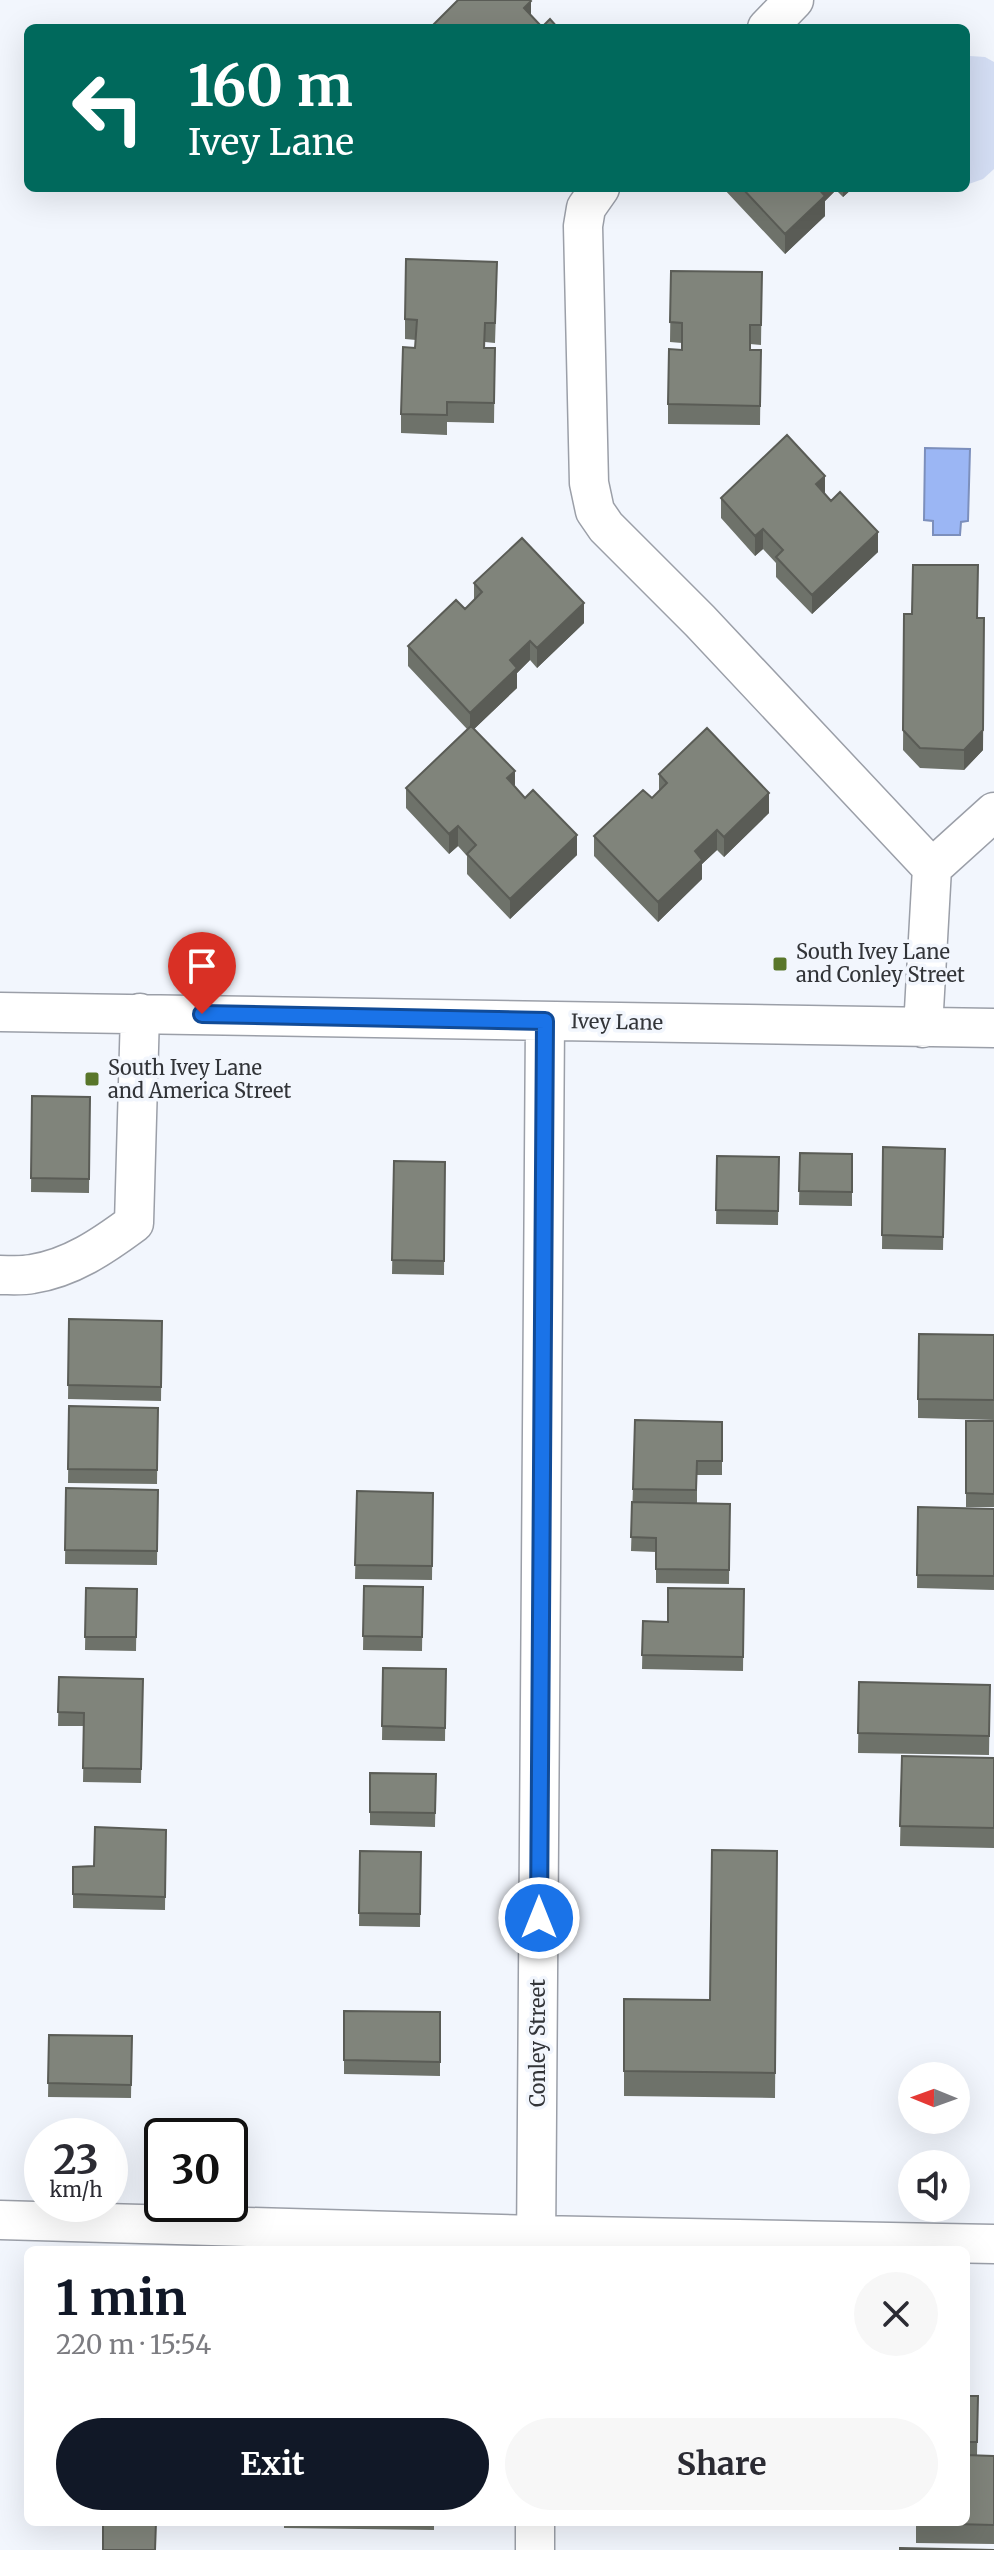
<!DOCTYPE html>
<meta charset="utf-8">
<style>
body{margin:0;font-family:Merriweather,serif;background:#f7f7f7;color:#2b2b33;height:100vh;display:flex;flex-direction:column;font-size:30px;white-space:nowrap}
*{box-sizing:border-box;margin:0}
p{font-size:26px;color:#7c7c81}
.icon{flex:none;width:44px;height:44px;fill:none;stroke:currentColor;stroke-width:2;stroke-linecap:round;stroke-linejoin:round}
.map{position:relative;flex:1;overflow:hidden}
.side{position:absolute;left:24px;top:2246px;width:946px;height:280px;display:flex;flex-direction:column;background:#fff;border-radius:12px;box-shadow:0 8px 32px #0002}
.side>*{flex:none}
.top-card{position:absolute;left:24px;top:24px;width:946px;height:168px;border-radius:12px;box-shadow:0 8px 32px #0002;background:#00695c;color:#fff;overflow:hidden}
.needle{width:52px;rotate:271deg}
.fabs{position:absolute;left:898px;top:2062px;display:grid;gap:16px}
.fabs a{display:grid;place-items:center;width:72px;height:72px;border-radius:50%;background:#fff;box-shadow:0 8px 32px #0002;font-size:40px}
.speed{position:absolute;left:24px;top:2118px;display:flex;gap:16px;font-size:40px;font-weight:700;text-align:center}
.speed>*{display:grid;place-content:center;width:104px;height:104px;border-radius:50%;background:#fff;box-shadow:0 8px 32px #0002;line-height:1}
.speed small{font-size:20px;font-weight:400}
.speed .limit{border:4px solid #111;border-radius:12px;background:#fff;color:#111}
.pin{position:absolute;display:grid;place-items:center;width:68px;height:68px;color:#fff;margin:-82px -34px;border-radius:50% 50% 50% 0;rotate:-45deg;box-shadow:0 0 8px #0007}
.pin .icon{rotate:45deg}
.me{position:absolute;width:88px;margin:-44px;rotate:0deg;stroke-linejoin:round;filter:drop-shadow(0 0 6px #0008)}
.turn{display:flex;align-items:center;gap:28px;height:168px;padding:0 32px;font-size:36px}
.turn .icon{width:104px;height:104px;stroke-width:2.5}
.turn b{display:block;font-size:56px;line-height:68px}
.round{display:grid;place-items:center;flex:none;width:84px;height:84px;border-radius:42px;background:#f7f7f7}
.head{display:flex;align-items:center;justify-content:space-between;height:136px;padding:0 32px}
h1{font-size:48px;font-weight:700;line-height:60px;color:#111827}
.button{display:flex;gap:16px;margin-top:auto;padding:16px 32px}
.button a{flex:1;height:92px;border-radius:48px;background:#111827;color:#fff;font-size:32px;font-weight:700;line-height:92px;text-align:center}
.button a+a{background:#f7f7f7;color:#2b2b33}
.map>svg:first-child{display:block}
.green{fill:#d4def4}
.water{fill:#9bb6f4;stroke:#7c8fbc;stroke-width:2}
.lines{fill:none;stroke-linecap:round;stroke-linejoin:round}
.minor-casing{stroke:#9b9fa8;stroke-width:41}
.minor{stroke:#fff;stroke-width:38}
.wall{fill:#6e726a}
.shaded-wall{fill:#5a5c56}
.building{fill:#80847b;stroke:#5a5c56;stroke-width:2}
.route-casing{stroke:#114b97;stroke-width:20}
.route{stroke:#1a73e8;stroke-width:14}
.poi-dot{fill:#59762a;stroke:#f2f6fd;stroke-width:3}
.labels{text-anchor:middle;stroke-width:7;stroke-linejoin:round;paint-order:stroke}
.poi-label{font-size:20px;fill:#323438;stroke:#f2f6fd;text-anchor:start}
.street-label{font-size:20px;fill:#323438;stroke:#f2f6fd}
</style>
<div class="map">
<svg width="994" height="2550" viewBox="0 0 994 2550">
<rect width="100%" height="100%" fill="#f2f6fd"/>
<!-- green -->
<path class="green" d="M970,56L985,57L994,62V169L983,179L966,185V57Z"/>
<!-- water -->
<path class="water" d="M925,448L970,449L968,521L961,522L960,535H933V521L924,520Z"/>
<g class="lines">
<defs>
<path id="minor" d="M767,28L794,0
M600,188L586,208L583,226L589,483L595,511L606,527L700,621L932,868L923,1028
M932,868L994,812
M0,1012L994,1028
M0,1275C10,1275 22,1276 32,1274C71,1268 103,1246 134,1223L140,1013
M0,2220L536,2235L994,2244
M536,2250L545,1021
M535,2550V2522"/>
</defs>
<!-- minor casing -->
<use href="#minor" class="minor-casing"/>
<!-- minor -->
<use href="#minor" class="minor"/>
</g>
<!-- wall -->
<path class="wall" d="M723,188H853L843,197L836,190L825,201V216L785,254Z
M671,271L762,272L761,345L750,344V350H761L760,425L668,424V404L682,350V343L670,342Z
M497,281L495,343L485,342V348H495L494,423L447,422V435L401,433V414L415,348L416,340L405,339V319Z
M825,494L878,552L812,614L776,577V563L763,549L755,556L721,518V498Z
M474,583L584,623L537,668L530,660L517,673V688L474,729L515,787L577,855L510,919L467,874V856L458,846L449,854L406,808V788L467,729L408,666V646L465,609L474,600Z
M904,614L983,750L964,770L920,768L903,750Z
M659,774L769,813L724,857L717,850L702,864V879L658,922L594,856V836L652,798L659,791Z
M32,1096L90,1097L89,1193L31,1192Z
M883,1147L945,1149L943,1250L882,1249Z
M800,1153L852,1154V1206L799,1205Z
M717,1156L779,1157L778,1225L716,1224Z
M394,1161L445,1162L444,1275L392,1274Z
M69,1319L162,1321L161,1401L68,1399Z
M994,1335V1420L918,1418V1399Z
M69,1406L158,1408L157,1484L68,1483Z
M635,1420L722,1422V1475H697V1503L730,1504L729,1584L656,1583V1552L631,1551Z
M966,1421H994V1507H966Z
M66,1488L158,1490L157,1565L65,1564Z
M357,1491L433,1493L432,1580L355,1579Z
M918,1507L994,1509V1590L917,1588Z
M364,1586L423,1587L422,1651L363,1650Z
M86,1588L137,1589L136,1651L85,1650Z
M744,1589L743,1671L642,1669L643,1621L668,1622Z
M383,1668L446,1669L445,1741L382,1740Z
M59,1677L143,1679L141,1783L83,1782L84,1726H58Z
M859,1682L990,1685L989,1755L858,1753Z
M902,1756L994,1758V1848L900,1846Z
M370,1773L436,1774L435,1827L370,1825Z
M166,1830L165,1910L73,1908V1867L94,1866Z
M360,1851L421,1852L420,1927L359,1926Z
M777,1851L775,2098L624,2096V1999L710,2000Z
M344,2011L440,2012V2076L344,2074Z
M49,2035L132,2036L131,2098L48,2097Z
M966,2396H978L977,2455L994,2456V2544L916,2543V2522H966Z
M284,2522H434V2530L284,2528Z"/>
<!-- shaded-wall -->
<path class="shaded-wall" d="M531,1V21L524,8Z
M818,188H836V190L825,201V216L785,254V234Z
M843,188H853L843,197Z
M825,476V495L816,484Z
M763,529V549L755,556V536Z
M878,532V552L812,614V595Z
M584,603V623L537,668V648Z
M984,638L983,750L964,770V750Z
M530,641V660L517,673V688L470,733V713L510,660Z
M515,771V791L507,778Z
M769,793V813L724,857V837Z
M458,826V846L449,854V834Z
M717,830V850L702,864V879L658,922V902L695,851Z
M577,835V855L510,919V899Z"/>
<!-- building -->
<path class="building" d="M458,0H530L531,1L524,8L542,27L550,19L558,28H430Z
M742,188H818L825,196L785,234Z
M406,259L497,262L495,323H485L484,348H495L494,403L447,402V415L401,414L403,347L415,348L417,320L405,319Z
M671,271L762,272L761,325H750V350H761L760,406L668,404L669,349L682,350V323L670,322Z
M787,435L825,476L816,484L831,501L840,492L878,532L812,595L776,557L783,550L763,529L755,536L721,498Z
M522,538L584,603L537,648L530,641L510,660L517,668L470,713L408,646L456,600L465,609L482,592L474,583Z
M913,565H978L977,618H984L983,730L964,750L920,748L903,730L904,614H912Z
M471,726L515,771L507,778L525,798L533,790L577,835L510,899L467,854L476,845L458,826L449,834L406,788Z
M707,728L769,793L724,837L717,830L695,851L702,860L658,902L594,836L643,790L652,798L667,783L659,774Z
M32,1096L90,1097L89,1179L31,1178Z
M883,1147L945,1149L943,1237L882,1235Z
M800,1153L852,1154V1192L799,1191Z
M717,1156L779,1157L778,1211L716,1210Z
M394,1161L445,1162L444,1261L392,1260Z
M69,1319L162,1321L161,1387L68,1385Z
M919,1334L994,1335V1400L918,1399Z
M69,1406L158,1408L157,1470L68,1469Z
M635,1420L722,1422V1461H697L696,1490L633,1489Z
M966,1421H994V1494L966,1493Z
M66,1488L158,1490L157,1551L65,1550Z
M357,1491L433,1493L432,1566L355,1565Z
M632,1502L730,1504L729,1570L656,1569V1538L631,1537Z
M918,1507L994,1509V1576L917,1575Z
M364,1586L423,1587L422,1637L363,1636Z
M86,1588L137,1589L136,1637H85Z
M668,1588L744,1589L743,1657L642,1655L643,1621L668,1622Z
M383,1668L446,1669L445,1728L382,1726Z
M59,1677L143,1679L141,1769L83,1768L84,1713L58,1712Z
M859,1682L990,1685L989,1736L858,1733Z
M902,1756L994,1758V1828L900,1826Z
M370,1773L436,1774L435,1813L370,1812Z
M95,1827L166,1830L165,1897L73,1894V1867L94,1866Z
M712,1850L777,1851L775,2073L624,2071V1999L710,2000Z
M360,1851L421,1852L420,1914L359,1913Z
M344,2011L440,2012V2062L344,2060Z
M49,2035L132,2036L131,2085L48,2083Z
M966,2396H978L977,2442H966Z
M966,2455L994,2456V2525L916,2523V2522H966Z
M103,2522H156L155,2550H103Z
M900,2548L994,2550H900Z"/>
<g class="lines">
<defs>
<path id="route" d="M202,1014L545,1021L539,1918"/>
</defs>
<!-- route casing -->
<use href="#route" class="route-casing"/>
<!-- route -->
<use href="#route" class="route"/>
</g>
<!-- markers -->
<g class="poi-dot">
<rect x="772" y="956" width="16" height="16" rx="4"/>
<rect x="84" y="1071" width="16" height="16" rx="4"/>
</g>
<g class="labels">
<!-- poi labels -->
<g class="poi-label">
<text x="796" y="959">South Ivey Lane<tspan x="796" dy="23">and Conley Street</tspan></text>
<text x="108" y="1075">South Ivey Lane<tspan x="108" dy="23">and America Street</tspan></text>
</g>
<!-- street labels -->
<g class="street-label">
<text transform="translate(617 1022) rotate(1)" y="7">Ivey Lane</text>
<text transform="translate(538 2043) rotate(-90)" y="7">Conley Street</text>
</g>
</g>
</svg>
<div class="fabs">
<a><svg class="needle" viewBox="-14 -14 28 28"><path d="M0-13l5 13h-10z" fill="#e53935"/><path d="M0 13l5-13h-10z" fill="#7c7c81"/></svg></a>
<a><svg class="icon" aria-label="sound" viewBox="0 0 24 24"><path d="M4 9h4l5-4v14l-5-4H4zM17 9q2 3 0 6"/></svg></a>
</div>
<div class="speed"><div>23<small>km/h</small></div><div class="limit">30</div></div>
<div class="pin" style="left:202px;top:1014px;background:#d93025"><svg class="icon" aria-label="arrive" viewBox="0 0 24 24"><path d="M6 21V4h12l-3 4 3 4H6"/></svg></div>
<svg class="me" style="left:539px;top:1918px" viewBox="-20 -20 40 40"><circle r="17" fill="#1a73e8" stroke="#fff" stroke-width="3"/><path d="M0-11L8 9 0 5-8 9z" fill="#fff"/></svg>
<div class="top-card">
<div class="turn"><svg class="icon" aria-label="left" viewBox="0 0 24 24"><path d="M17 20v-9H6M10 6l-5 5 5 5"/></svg><div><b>160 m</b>Ivey Lane</div></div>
</div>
<section class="side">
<div class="head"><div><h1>1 min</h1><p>220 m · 15:54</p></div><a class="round"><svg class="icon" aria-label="close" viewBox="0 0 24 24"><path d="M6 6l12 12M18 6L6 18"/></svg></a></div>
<div class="button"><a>Exit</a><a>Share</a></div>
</section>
</div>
